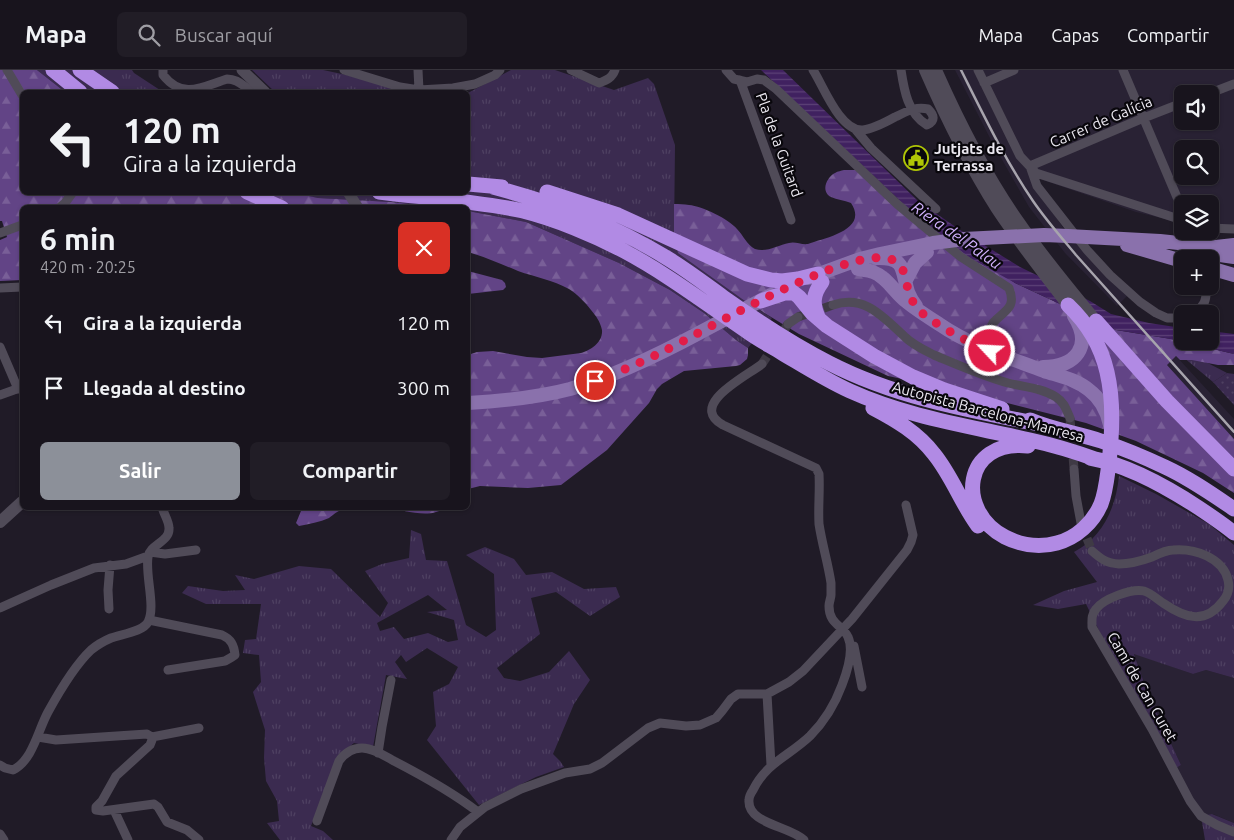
<!DOCTYPE html>
<html lang="es">
<meta charset="utf-8">
<style>
body{margin:0;font-family:Ubuntu,sans-serif;background:#211d26;color:#f1f3f6;height:100vh;display:flex;flex-direction:column;font-size:19px;white-space:nowrap}
*{box-sizing:border-box;margin:0}
p{font-size:16px;color:#9f9ea4}
.icon{flex:none;width:28px;height:28px;fill:none;stroke:currentColor;stroke-width:2;stroke-linecap:round;stroke-linejoin:round}
.map{position:relative;flex:1;overflow:hidden}
.drawer{position:absolute;left:20px;top:135px;width:450px;height:305px;display:flex;flex-direction:column;background:#18141d;border-radius:8px;box-shadow:0 1px 4px #0004,0 0 0 1px #36333b}
.drawer>*{flex:none}
.top-card{position:absolute;left:20px;top:20px;width:450px;height:105px;border-radius:8px;box-shadow:0 1px 4px #0004,0 0 0 1px #36333b;background:#18141d;color:#f1f3f6;overflow:hidden}
.tools{position:absolute;left:1174px;top:15px;display:grid;gap:10px}
.tools a{display:grid;place-items:center;width:45px;height:45px;border-radius:8px;background:#18141d;box-shadow:0 1px 4px #0004,0 0 0 1px #36333b;font-size:25px}
.pin{position:absolute;display:grid;place-items:center;width:42px;height:42px;color:#fff;margin:-21px;border:2px solid #fff;border-radius:50%;box-shadow:0 1px 5px #0007}
.me{position:absolute;width:55px;margin:-28px;rotate:295deg;stroke-linejoin:round;filter:drop-shadow(0 0 4px #0008)}
.turn{display:flex;align-items:center;gap:18px;height:105px;padding:0 20px;font-size:22px}
.turn .icon{width:65px;height:65px;stroke-width:2.5}
.turn b{display:block;font-size:35px;line-height:42px}
.round{display:grid;place-items:center;flex:none;width:52px;height:52px;border-radius:8px;background:#211d26}
.overview{display:flex;align-items:center;justify-content:space-between;height:85px;padding:0 20px}
h1{font-size:30px;font-weight:600;line-height:38px}
.action{display:flex;gap:10px;margin-top:auto;padding:10px 20px}
.action a{flex:1;height:58px;border-radius:8px;background:#8c9099;color:#fff;font-size:20px;font-weight:600;line-height:58px;text-align:center}
.action a+a{background:#211d26;color:#f1f3f6}
ul{padding:0;list-style:none}
li{display:flex;align-items:center;gap:15px;height:65px;padding:0 20px}
li div{flex:1}
li b{display:block;font-size:19px}
li em{font-style:normal}
header{display:flex;align-items:center;gap:30px;box-sizing:border-box;height:70px;padding:0 25px;background:#18141d;border-bottom:1px solid #36333b}
header strong{font-size:24px}
nav{display:flex;gap:28px;margin-inline-start:auto;font-size:18px}
.search{width:350px;height:45px;background:#211d26;display:flex;align-items:center;gap:12px;box-sizing:border-box;padding:0 18px;border-radius:8px;color:#9f9ea4;font-size:19px}
.map>svg:first-child{display:block}
.built{fill:#292234;fill-rule:evenodd}
.grass{fill:url(#grass-tufts);fill-rule:evenodd}
.forest{fill:url(#forest-firs)}
.garden{fill:url(#garden-dots)}
.water{fill:url(#water-rules)}
.lines{fill:none;stroke-linecap:round;stroke-linejoin:round}
.minor-tunnel{stroke:#3f3a45;stroke-width:9;stroke-dasharray:9 4.5;stroke-linecap:butt}
.minor{stroke:#504b58;stroke-width:9}
.tertiary{stroke:#504b58;stroke-width:11}
.secondary{stroke:#504b58;stroke-width:12}
.primary{stroke:#8a71ac;stroke-width:14}
.motorway{stroke:#b18ae4;stroke-width:15}
.rail{stroke:#a7a4ad;stroke-width:2.5}
.route{stroke:#e11d48;stroke-width:9;stroke-dasharray:0 16.2}
.labels{text-anchor:middle;stroke-width:4.5;stroke-linejoin:round;paint-order:stroke}
.street-label{font-size:15px;fill:#ece9f1;stroke:#09070c}
.poi-label{font-size:15px;font-weight:bold;fill:#ece9f1;stroke:#09070c;text-anchor:start}
.water-label{font-size:16px;font-style:italic;fill:#d1b1fd;stroke:#09070c}
</style>
<header>
<strong>Mapa</strong>
<div class="search"><svg class="icon" aria-label="search" viewBox="0 0 24 24"><circle cx="10" cy="10" r="6"/><path d="M15 15l6 6"/></svg>Buscar aquí</div>
<nav><a>Mapa</a><a>Capas</a><a>Compartir</a></nav>
</header>
<div class="map">
<svg width="1234" height="770" viewBox="0 0 1234 770">
<defs>
<pattern id="grass-tufts" width="24" height="20" patternUnits="userSpaceOnUse" patternTransform="scale(1.25)"><rect width="24" height="20" fill="#3b2b50"/><path d="M3 7l-1-3M5 7V3M7 7l1-3M15 17l-1-3M17 17v-4M19 17l1-3" fill="none" stroke="#4e4061"/></pattern>
<pattern id="forest-firs" width="22" height="20" patternUnits="userSpaceOnUse" patternTransform="scale(1.25)"><rect width="22" height="20" fill="#624486"/><path d="M5 1l3.5 6h-7zM16 11l3.5 6h-7z" fill="#795f98"/></pattern>
<pattern id="garden-dots" width="8" height="8" patternUnits="userSpaceOnUse" patternTransform="scale(1.25)"><rect width="8" height="8" fill="#3b2b50"/><path d="M2 2h.1M6 6h.1" fill="none" stroke="#4e4061" stroke-width="1.8" stroke-linecap="round"/></pattern>
<pattern id="water-rules" width="6" height="5" patternUnits="userSpaceOnUse" patternTransform="scale(1.25)"><rect width="6" height="5" fill="#402160"/><path d="M0 2.5h6" fill="none" stroke="#5c4177"/></pattern>
</defs>
<rect width="100%" height="100%" fill="#201b27"/>
<!-- built -->
<path class="built" d="M955,0H1234V162L1223,163L1210,160V134H1182V153L1136,142L1040,109L1033,113L1064,159L1080,177L1127,226L1117,236L1065,183L1029,137L992,72ZM1182,24H1210V51H1182ZM1182,79H1210V106H1182Z
M1176,286L1234,349V369L1167,295Z
M1134,583L1193,604L1206,600L1234,608V753L1213,744L1201,746L1173,700L1181,695L1148,624Z"/>
<!-- grass -->
<path class="grass" d="M37,0H132L134,3L163,22H65Z
M252,0H323L427,22H275Z
M511,0H555L614,20L648,8L654,14L675,75L674,163L745,231L772,248L748,278L736,270L704,243L670,220L619,193L526,152L468,141V138L438,137L391,132L318,128L290,123L468,122V23Z
M1183,287L1200,289L1227,303L1213,312Z
M1119,406L1156,424L1209,454L1234,475V608L1206,600L1193,604L1134,584L1148,624L1181,695L1173,700L1147,658L1086,534L1058,539L1033,535L1064,521L1097,512L1074,482C1103,467 1116,437 1119,406Z
M411,460L421,464L426,490L447,491L466,555L486,567L496,560L494,504L466,485L485,477L514,489L526,505L552,502L584,519L616,517L620,527L590,546L556,522L531,528L540,564L497,598L504,608L520,611L549,602L569,581L590,610L574,634L553,684L560,691L564,697L536,707L479,735L427,670L436,656L433,622L449,614L458,597L427,578L406,592L401,585L395,592L407,609L386,605L373,677L354,673L339,685L311,756L323,761L333,770H280L267,753L279,751L277,731L266,711L264,688L265,660L253,622L261,612L259,585L243,583L245,570L256,569L261,534H206L182,523L188,516L223,521L245,520L235,505L254,509L299,496L331,499L380,547L388,533L365,501L382,494L409,488ZM428,525L447,540L427,542L454,550L458,570L448,572L428,563L404,569L394,557L380,561L377,553Z
M1212,744L1234,753V770H1205L1201,746Z"/>
<!-- forest -->
<path class="forest" d="M0,0H37L65,22H22V122H290L318,128L391,132L438,137L22,138V210L0,211V170L7,167L2,151H0Z
M844,100H857L1015,213L1116,260L1171,269L1234,284V295H1218L1192,290H1180L1176,286L1167,295L1234,369V423L1203,403L1136,371L1086,353L968,323L888,306L799,264L745,231L678,183L674,163V134C679,134 684,134 689,135C702,136 729,149 737,159C743,165 747,175 755,179C766,183 778,175 789,173C795,171 801,175 808,174C825,168 869,160 851,133C844,130 837,130 831,127C820,121 827,107 835,103C838,101 841,101 844,100Z
M468,141L526,152L619,193L670,220L704,243L736,270L748,278V285L747,289L740,295L736,296L684,301L662,314L657,319L649,333L607,380L561,415L528,418L480,416L468,419V285L477,282L493,281L527,287L542,288L581,283C591,280 603,272 602,260C600,251 596,246 591,240C585,232 577,224 569,219C553,210 535,207 518,201C501,194 485,187 468,182Z
M468,201L502,210L505,213L506,217L503,220L468,224Z
M305,438H444C429,450 403,439 385,438C371,437 355,436 342,440C337,441 333,445 329,448C320,452 309,454 299,456L296,453L301,441Z"/>
<!-- garden -->
<path class="garden" d="M1227,303L1234,304V335L1213,312Z"/>
<!-- water -->
<path class="water" d="M761,0H783L918,131L960,160L1020,197L1090,231L1111,244L1149,253L1182,258V271H1210V261L1234,264V284L1171,269L1116,260L1015,213L970,188L915,145Z"/>
<g class="lines">
<!-- minor-tunnel -->
<path class="minor-tunnel" d="M798,247L833,235
M762,294L788,254
M972,297L986,264
M1070,348L1074,399
M1082,456L1092,481"/>
<!-- minor -->
<path class="minor" d="M7,0L22,25
M163,0V5C183,30 202,17 227,9C237,9 242,15 250,20L257,15
M344,0L400,17L419,20L453,18L475,14L495,5L500,0
M418,0L419,20
M571,0L599,13C607,10 612,8 615,0
M726,0L734,9L747,12L757,9L764,10L776,19L897,134L933,164L961,187L1009,218C1017,239 1004,240 993,253C991,257 988,261 986,264
M813,0C823,15 840,62 863,60C873,59 886,52 895,47C906,42 915,36 928,39C934,45 936,51 927,55C908,44 904,20 901,0
M978,0L1020,86L1036,103L1182,150
M1123,0L1182,139
M740,10L791,150
M984,13L1014,0
M1208,24L1234,14
M856,60L871,78L936,139
M1030,96L1141,49L1182,33
M1031,99L1037,116L1087,180L1110,205L1140,232L1156,243L1167,248H1182
M59,138L65,133L73,122
M1210,158L1234,159
M0,163L22,155
M0,218L22,217
M833,235C865,224 884,248 905,267C913,275 924,280 934,285C958,295 983,306 1008,313C1024,317 1042,318 1056,327C1064,332 1066,339 1070,348
M1194,244C1205,235 1207,230 1206,216
M788,254L798,247
M0,277L18,319
M762,294C747,306 687,335 723,355L816,398L819,404C820,421 818,437 819,454C822,474 828,493 831,513C831,517 831,521 831,525C831,528 829,532 829,536C829,555 843,555 848,567C854,580 847,602 842,615C835,634 824,652 810,666C789,686 766,693 753,720C751,723 749,727 749,730C747,754 790,756 804,770
M0,325L14,320L22,318
M1074,399L1076,426L1081,453
M1092,481C1101,489 1106,493 1119,494C1130,494 1141,491 1152,487C1158,484 1166,480 1173,480C1195,478 1223,488 1228,510C1230,518 1228,525 1223,531C1205,555 1185,548 1163,533C1158,530 1151,523 1144,521C1132,518 1103,529 1096,539C1091,545 1092,550 1092,557L1152,659L1190,731L1201,746L1217,755L1234,762
M150,482L165,484L196,480
M0,538L51,515L94,498L126,494L148,486
M109,539L108,520L110,495
M149,550L222,565C231,569 234,575 235,585L232,587L225,591L168,600
M854,576L862,617
M767,624L771,695
M38,667L56,670L147,664L152,667L199,658
M152,667V670L150,675L116,706L102,731L96,737V740L103,741L154,734L158,737L167,752L187,760L199,770
M378,683L382,657L391,610
M0,695L5,698L13,700C33,690 38,660 48,642C59,622 74,596 91,580C97,575 104,571 111,568C121,564 143,562 148,552C156,537 145,505 148,487C150,474 170,472 169,458C169,452 165,446 163,440V438
M114,740L128,770
M317,751L339,691C344,684 352,678 362,678C373,678 385,686 394,691C423,706 452,722 478,742
M0,764L4,770
M451,770L460,757L485,737L521,719L565,703L590,699L602,693L648,658L660,653L686,656L700,655L716,648L722,641L731,629L738,624H767L789,612L803,601L852,549L907,480L911,472L913,465L906,435"/>
<!-- tertiary -->
<path class="tertiary" d="M242,0L265,22
M348,122L358,138"/>
<!-- secondary -->
<path class="secondary" d="M925,0C946,48 969,95 997,139C1019,172 1043,203 1068,235
M936,0C959,52 985,104 1018,151C1042,186 1069,218 1096,251
M0,452L22,432"/>
<!-- primary -->
<path class="primary" d="M1127,175L1134,177L1182,191
M1206,183L1234,187
M876,188C906,187 901,199 908,222C910,227 913,232 916,236
M1210,198L1234,205
M858,199C863,200 868,200 873,202C887,207 895,223 907,232C917,240 928,247 939,254C971,276 1007,287 1044,301C1059,306 1076,309 1089,320C1101,329 1107,341 1110,355
M808,208L860,189L880,184L933,173L964,169L1044,165L1068,166L1160,171L1216,177L1234,175
M906,210L915,193L927,182
M1043,297C1076,297 1093,276 1074,246
M468,333C502,331 536,328 570,319C615,306 658,285 699,263C723,250 747,238 771,225"/>
<!-- motorway -->
<path class="motorway" d="M53,0L80,22
M80,0L112,22
M468,114L502,117
M493,117C556,134 612,154 667,188C687,200 705,214 723,227C757,251 792,274 829,293C895,327 967,340 1039,354
M247,122L282,138
M379,122C427,128 476,131 523,141C555,149 594,165 624,181C667,204 705,233 745,260C757,269 769,275 782,283C804,296 826,310 850,321C907,347 969,356 1030,370C1053,375 1076,382 1098,390
M547,122L618,145L747,204L771,210L782,211L798,209L818,204
M761,231L785,223H794L799,227L812,243L827,256L874,286L913,307L944,320L1002,339
M818,247C812,234 813,224 822,212
M1096,251L1167,331L1234,399
M873,338C896,350 918,363 934,384C952,406 961,433 978,456
M1030,350C1053,360 1077,363 1101,371C1122,378 1144,387 1165,397C1189,408 1212,424 1234,439
M1028,376C963,369 955,441 1005,467C1021,475 1039,478 1057,473C1076,468 1093,453 1101,434C1106,421 1107,407 1109,393C1112,364 1114,332 1107,302C1101,276 1087,253 1068,235
M1090,388C1128,395 1167,417 1199,438C1211,446 1223,454 1234,463"/>
<!-- rail -->
<path class="rail" d="M961,0C983,44 1005,90 1033,131C1046,150 1061,167 1076,185L1234,362"/>
</g>
<g class="lines">
<!-- route -->
<path class="route" d="M595,311C619,302 642,292 664,281C705,261 854,172 893,190C905,195 905,209 908,219C909,226 914,234 918,239C922,244 928,247 933,251C951,263 970,273 990,281"/>
</g>
<!-- icons -->
<defs>
<symbol id="civic-ring" viewBox="-11 -11 22 22"><circle r="9.5" fill="#09070c" stroke="#afc506" stroke-width="1.5"/><path d="M-.6-6.5H3V-4.5H.6V-3L4-1V1h2V6H-6V1h2V-1L-.6-3ZM-1.2 2.5V6h2.4V2.5Z" fill="#afc506"/></symbol>
</defs>
<g fill-rule="evenodd">
<use href="#civic-ring" x="902" y="74" width="28" height="28"/>
</g>
<g class="labels">
<!-- street labels -->
<g class="street-label">
<text transform="translate(1101 52) rotate(-23)" y="5">Carrer de Galícia</text>
<text transform="translate(779 75) rotate(70)" y="5">Pla de la Guitard</text>
<text transform="translate(988 342) rotate(15)" y="5">Autopista Barcelona-Manresa</text>
<text transform="translate(1142 617) rotate(60)" y="5">Camí de Can Curet</text>
</g>
<!-- poi labels -->
<g class="poi-label">
<text x="934" y="84">Jutjats de<tspan x="934" dy="17">Terrassa</tspan></text>
</g>
<!-- water labels -->
<g class="water-label">
<text transform="translate(957 165) rotate(35)" y="6">Riera del Palau</text>
</g>
</g>
</svg>
<div class="tools">
<a><svg class="icon" aria-label="sound" viewBox="0 0 24 24"><path d="M4 9h4l5-4v14l-5-4H4zM17 9q2 3 0 6"/></svg></a>
<a><svg class="icon" aria-label="search" viewBox="0 0 24 24"><circle cx="10" cy="10" r="6"/><path d="M15 15l6 6"/></svg></a>
<a><svg class="icon" aria-label="layers" viewBox="0 0 24 24"><path d="M12 4l9 5-9 5-9-5zM3 14l9 5 9-5"/></svg></a>
<a>+</a>
<a>−</a>
</div>
<div class="pin" style="left:595px;top:311px;background:#d93025"><svg class="icon" aria-label="arrive" viewBox="0 0 24 24"><path d="M6 21V4h12l-3 4 3 4H6"/></svg></div>
<svg class="me" style="left:990px;top:281px" viewBox="-20 -20 40 40"><circle r="17" fill="#e11d48" stroke="#fff" stroke-width="3"/><path d="M0-11L8 9 0 5-8 9z" fill="#fff"/></svg>
<div class="top-card">
<div class="turn"><svg class="icon" aria-label="left" viewBox="0 0 24 24"><path d="M17 20v-9H6M10 6l-5 5 5 5"/></svg><div><b>120 m</b>Gira a la izquierda</div></div>
</div>
<section class="drawer">
<div class="overview"><div><h1>6 min</h1><p>420 m · 20:25</p></div><a class="round" style="background:#d93025;color:#fff"><svg class="icon" aria-label="close" viewBox="0 0 24 24"><path d="M6 6l12 12M18 6L6 18"/></svg></a></div>
<ul>
<li><svg class="icon" aria-label="left" viewBox="0 0 24 24"><path d="M17 20v-9H6M10 6l-5 5 5 5"/></svg><div><b>Gira a la izquierda</b></div><em>120 m</em></li>
<li><svg class="icon" aria-label="arrive" viewBox="0 0 24 24"><path d="M6 21V4h12l-3 4 3 4H6"/></svg><div><b>Llegada al destino</b></div><em>300 m</em></li>
</ul>
<div class="action"><a>Salir</a><a>Compartir</a></div>
</section>
</div>
